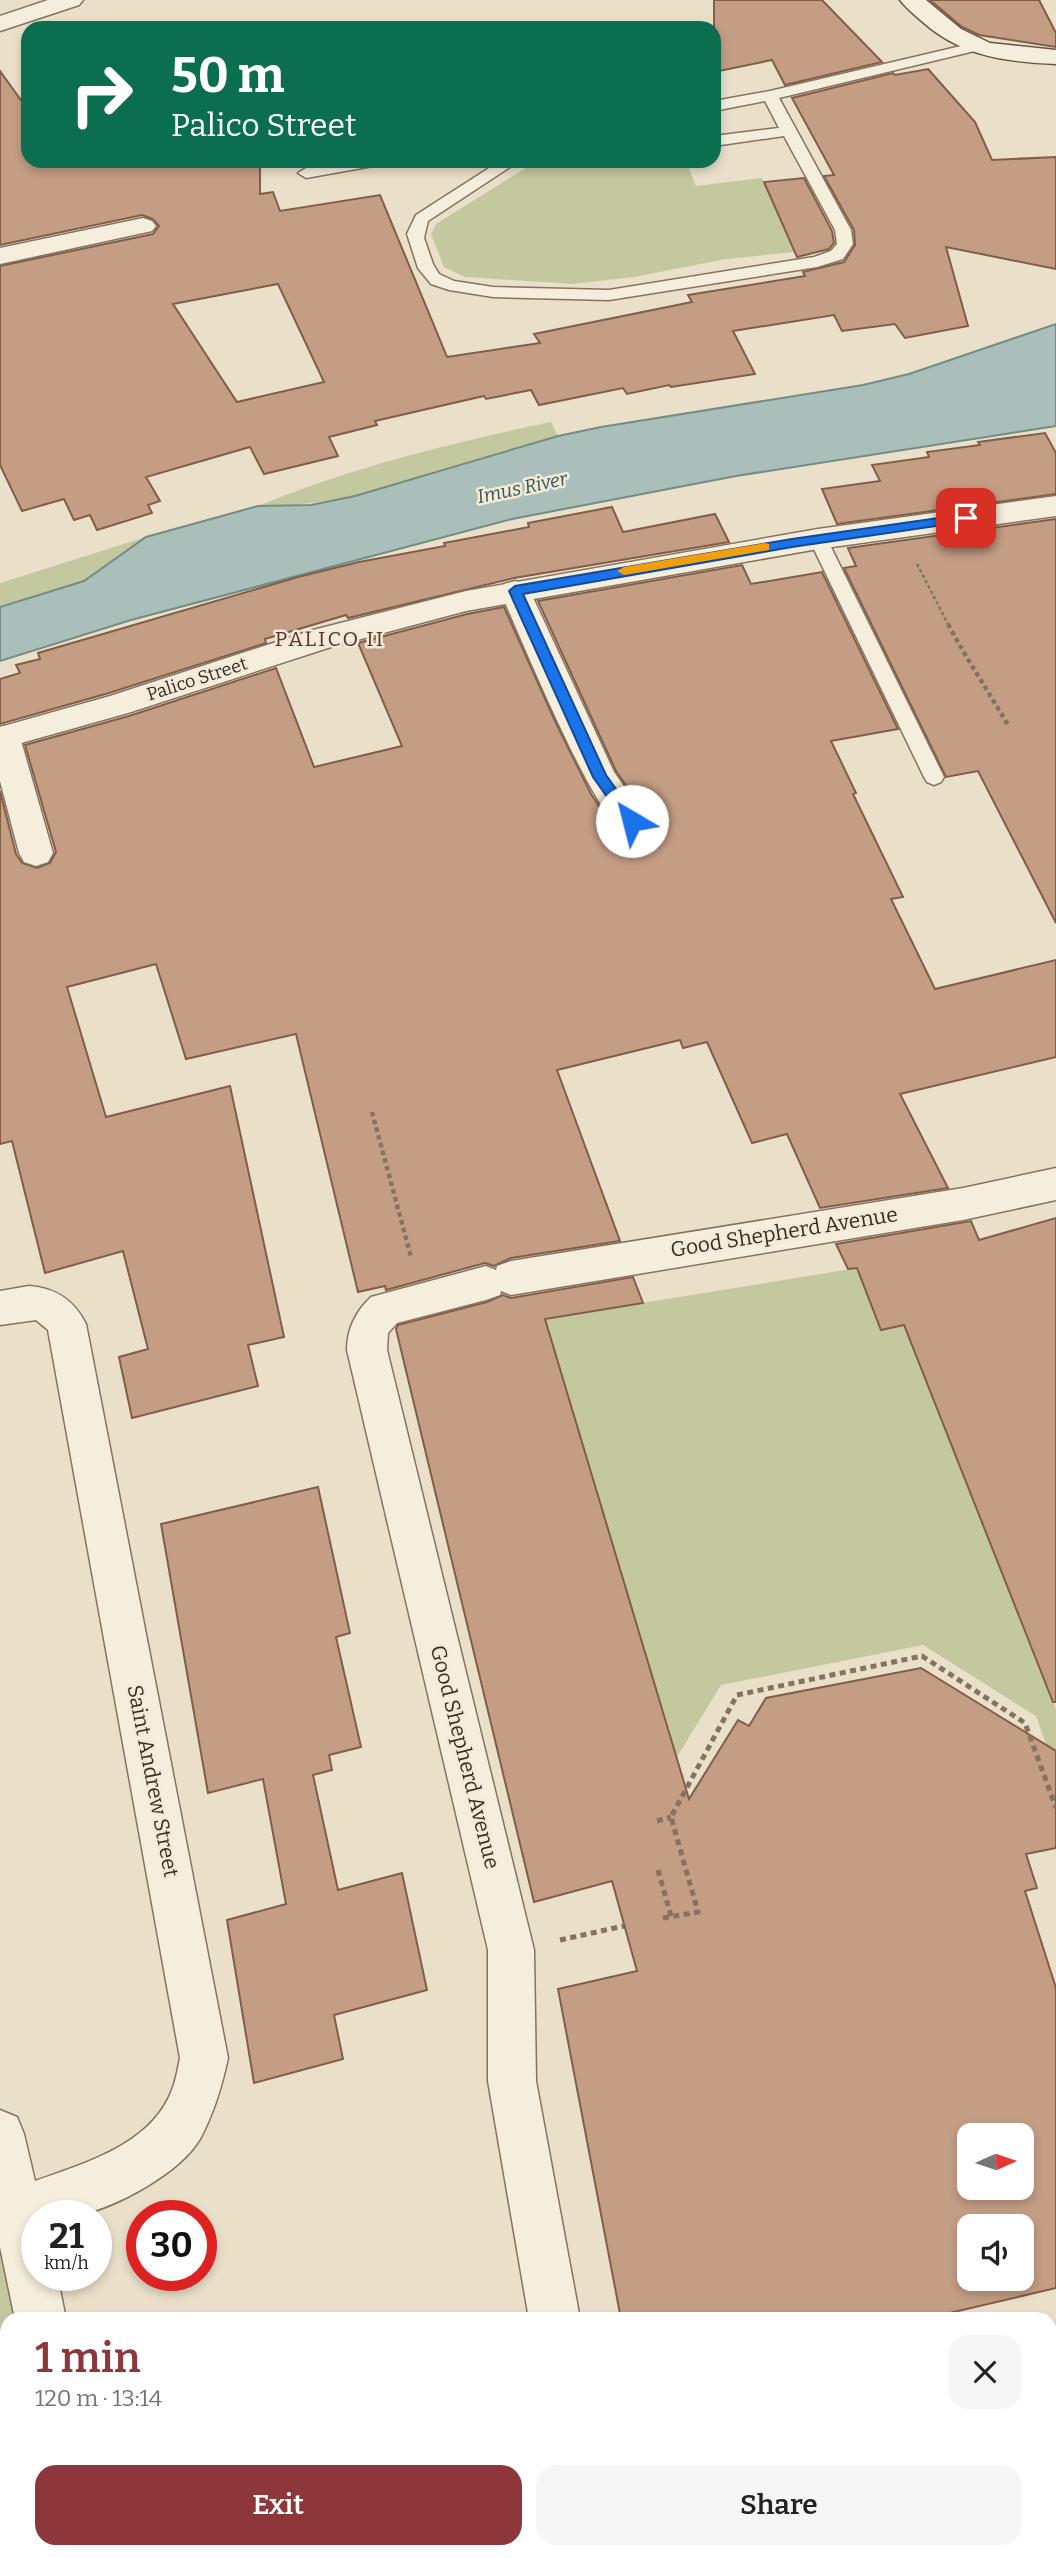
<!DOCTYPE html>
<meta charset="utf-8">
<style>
body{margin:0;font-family:Bitter,serif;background:#f6f6f6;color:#222;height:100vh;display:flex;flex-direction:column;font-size:26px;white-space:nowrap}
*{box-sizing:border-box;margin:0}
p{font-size:23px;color:#767676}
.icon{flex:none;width:38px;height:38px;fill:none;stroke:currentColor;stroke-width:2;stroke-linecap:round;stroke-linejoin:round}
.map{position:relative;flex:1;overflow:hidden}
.drawer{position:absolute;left:0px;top:2312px;width:1057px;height:247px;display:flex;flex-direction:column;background:#fff;border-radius:21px 21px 0 0;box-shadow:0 4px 10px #0003}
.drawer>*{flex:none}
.hud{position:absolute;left:21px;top:21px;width:700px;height:147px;border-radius:21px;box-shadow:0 4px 10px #0003;background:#0b6e4f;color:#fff;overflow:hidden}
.needle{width:46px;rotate:87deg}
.controls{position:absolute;left:957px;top:2123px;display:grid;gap:14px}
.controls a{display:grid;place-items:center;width:77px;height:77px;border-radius:14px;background:#fff;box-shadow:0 4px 10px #0003;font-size:35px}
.speed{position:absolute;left:21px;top:2200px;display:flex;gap:14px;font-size:35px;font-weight:700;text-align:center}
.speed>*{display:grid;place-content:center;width:91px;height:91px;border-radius:50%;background:#fff;box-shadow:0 4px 10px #0003;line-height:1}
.speed small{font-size:18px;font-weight:400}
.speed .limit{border:10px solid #d22;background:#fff;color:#111}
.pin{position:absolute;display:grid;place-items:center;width:60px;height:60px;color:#fff;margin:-30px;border-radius:14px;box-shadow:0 4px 10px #0006}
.me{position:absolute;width:77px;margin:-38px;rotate:323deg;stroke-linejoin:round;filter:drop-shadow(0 0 5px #0008)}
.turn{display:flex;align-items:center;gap:24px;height:147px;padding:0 35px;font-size:32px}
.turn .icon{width:91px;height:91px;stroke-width:2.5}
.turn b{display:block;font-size:49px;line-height:60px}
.round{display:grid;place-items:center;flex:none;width:74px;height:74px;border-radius:21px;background:#f6f6f6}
.overview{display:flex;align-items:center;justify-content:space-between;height:119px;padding:0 35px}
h1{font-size:42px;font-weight:600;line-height:52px;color:#8e373a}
.action{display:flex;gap:14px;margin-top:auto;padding:14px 35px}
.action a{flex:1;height:80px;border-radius:21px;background:#8e373a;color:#fff;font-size:28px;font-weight:600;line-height:80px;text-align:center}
.action a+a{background:#f6f6f6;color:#222}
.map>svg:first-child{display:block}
.green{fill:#c4c89f}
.water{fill:#aabfb9;stroke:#728d86;stroke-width:2}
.building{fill:#c49d85;stroke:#825e49;stroke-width:2;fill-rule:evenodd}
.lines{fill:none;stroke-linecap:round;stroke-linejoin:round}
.service-casing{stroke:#857360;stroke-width:3}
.minor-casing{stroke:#857360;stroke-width:3}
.tertiary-casing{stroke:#857360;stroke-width:3}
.secondary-casing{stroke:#675443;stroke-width:3}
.path-far2{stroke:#857360;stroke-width:2.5;stroke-dasharray:3.5 2.5;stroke-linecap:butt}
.path-far1{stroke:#857360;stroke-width:4.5;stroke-dasharray:4.5 3.5;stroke-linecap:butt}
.path{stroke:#857360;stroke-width:5;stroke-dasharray:6 4.5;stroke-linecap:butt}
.service{fill:#f6eedd;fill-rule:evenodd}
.minor{fill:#f6eedd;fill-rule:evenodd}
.tertiary{fill:#f6eedd;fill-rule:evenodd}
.secondary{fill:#f6eedd;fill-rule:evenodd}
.route{fill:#1a73e8;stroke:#114b97;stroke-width:2}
.slow{fill:#f59e0b}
.labels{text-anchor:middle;stroke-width:5;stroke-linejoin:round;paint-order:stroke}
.far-street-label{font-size:18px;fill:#382c22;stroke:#f3ebd9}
.far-water-label{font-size:19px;font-style:italic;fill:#335652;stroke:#f3ebd9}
.far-quarter-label{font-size:21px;letter-spacing:2px;fill:#603126;stroke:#f3ebd9}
.street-label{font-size:21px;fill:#382c22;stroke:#f3ebd9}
</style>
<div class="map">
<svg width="1056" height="2558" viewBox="0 0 1056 2558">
<rect width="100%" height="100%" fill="#eae0ca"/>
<!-- green -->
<path class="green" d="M537,161H686L696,186L762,178L795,252L726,259L634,277L572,284L465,277L444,267L431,234L436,224Z
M551,422L558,436C461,466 361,507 258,506C352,467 452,443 551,422Z
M146,537L84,581L0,607V583Z
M857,1268L881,1330L904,1325L1056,1709V1772L1036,1716L923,1645L721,1685L677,1757L567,1393L513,1324Z
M0,2217L21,2319H7V2552H61L62,2558H0Z"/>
<!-- water -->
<path class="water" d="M1056,324V426L736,476L512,519L131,620L0,661V607L84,581L146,537L258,506L311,505L355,496L558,436L601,427L863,385L909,374Z"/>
<!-- building -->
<path class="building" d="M714,0H822L882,62L785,85L772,60L714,72Z
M930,0H1039L1056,33V47L979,35L962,27Z
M928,69L975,122L992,160L1056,157V269L946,247L968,326L905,338L895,324L842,331L834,315L733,331L755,374L671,387L669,385L627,394L623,388L539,405L531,390L486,399L484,396L375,421L377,425L329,437L338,456L264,474L250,447L146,477L160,501L148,505L152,513L97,530L90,515L74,520L64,499L22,511L0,465V266L153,234L159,226L153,219L142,215L0,245V71L28,110V161H260V194L273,192L280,211L380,195L447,357L540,343L534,334L692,302L688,295L805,276L803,272L844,262L855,245L854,230L824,176L834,175L792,98L893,73L895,75ZM278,284L324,382L237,402L173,304Z
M804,178L832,231L834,243L829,249L797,257L764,182Z
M1045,433L1056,453V494L837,524L822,489L880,481L872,465L929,457L927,452L980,445L978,442Z
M612,507L623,532L715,514L729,542L514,578L348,618L346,615L265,639L266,643L109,693L0,724V679L20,673L16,665L40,659L38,653L298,577L359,562L445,546L444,543L529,527L528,523Z
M1056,519V923L978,771L946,777L844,568L856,566L848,548Z
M742,565L751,584L822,572L898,729L831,741L856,793L853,794L903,897L891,899L935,989L1056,960V1057L900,1094L948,1188L820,1208L787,1134L752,1143L707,1042L683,1048L680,1040L557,1070L620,1241L511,1258L494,1266L485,1263L386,1290L385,1286L358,1292L296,1034L186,1059L156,964L67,987L106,1117L230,1086L284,1337L248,1345L258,1386L132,1418L119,1357L148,1349L123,1251L45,1273L12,1141L0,1144V791L16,854L22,863L37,868L50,863L56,852L25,745L129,716L276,668L314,767L402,746L358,643L467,614L504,607L555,721L591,794L608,819L621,832L639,834L646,831L650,820L616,771L538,601Z
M1056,1218V1702H1053L904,1325L881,1330L857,1268L848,1269L836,1244L971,1221L979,1240Z
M633,1277L643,1303L545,1319L689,1799L738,1720L749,1726L766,1698L921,1668L1056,1751V1848L1026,1854L1037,1888L1025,1891L1056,1988V2288L924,2319H621L558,1989L637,1971L612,1881L534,1902L396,1329L398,1325L487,1302L503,1295L511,1298ZM970,2135H1022V2188H970ZM970,2226H1022V2278H970Z
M318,1487L350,1633L336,1637L361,1747L329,1755L332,1770L313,1775L338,1890L402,1873L427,1990L334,2015L343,2059L254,2083L227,1920L286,1904L263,1779L208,1793L161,1524Z"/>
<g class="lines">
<defs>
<path id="service" d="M978,42L983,43L985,46L983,49L779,98L851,230L853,244L843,259L817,267L609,300L493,297L449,290L431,284L418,268L407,234L416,215L500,161H519L428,221L424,238L433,264L439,274L454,281L493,287L609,290L814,257L831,251L837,244L835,230L784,136L714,146V136L779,128L765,101L714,111V101L770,91Z
M346,161H381L373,166L306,178L298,173L306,168Z
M818,533L825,535L827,539L944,777L941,782L934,785L927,782L924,777L809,539L811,535Z"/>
<path id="minor" d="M48,0H83L79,5L0,31V16Z
M143,218L152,221L156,226L152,231L0,264V248Z
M515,581L526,584L530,591L614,772L648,821L644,830C636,832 631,834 623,830C593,816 518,631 500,591L504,584Z
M4,726L15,729L20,737L53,853L48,862L36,866L24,862L19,853L0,781V727Z
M1056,1168V1200L963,1220L511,1295L501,1291L500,1295L486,1300L397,1323L388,1333L387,1350L534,1950L536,2081L580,2319H529L488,2081V1950L347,1350C347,1329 356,1311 371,1297L486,1266L496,1270L497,1266L511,1261L963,1188Z
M29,1286C56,1288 74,1300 86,1324L228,2058C222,2086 214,2113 200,2139C180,2173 118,2206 80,2215C67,2218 50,2216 37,2216V2275H57L66,2319H15L0,2247V2110L17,2117L24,2134L35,2181C85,2163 151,2145 172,2090C176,2080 178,2068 180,2058L48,1330L36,1320L0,1325V1291Z
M1056,2470V2524L1050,2526V2472Z
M63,2552H117L118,2558H64Z
M570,2552H624L625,2558H571Z
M824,2552H897L894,2558H821Z"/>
<path id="tertiary" d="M1056,496V516L818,549L466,611L331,647L128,713L0,749V727L110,696L313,630L466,591L818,529Z"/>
<path id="secondary" d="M900,0H926L961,29L990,43L1056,50V64C1006,62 962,56 924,23C916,16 907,9 900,0Z"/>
</defs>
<!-- service casing -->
<use href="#service" class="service-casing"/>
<!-- minor casing -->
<use href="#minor" class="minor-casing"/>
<!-- tertiary casing -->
<use href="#tertiary" class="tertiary-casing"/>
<!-- secondary casing -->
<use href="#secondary" class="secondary-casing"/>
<!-- path-far2 -->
<path class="path-far2" d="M917,564L949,626"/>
<!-- path-far1 -->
<path class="path-far1" d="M948,624C967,660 989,692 1009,727
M372,1112L411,1257"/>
<!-- path -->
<path class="path" d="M657,1821L671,1817
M658,1870L671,1916
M663,1918L698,1912L671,1817L737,1695L922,1656L1025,1723L1056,1808
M560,1940L624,1926"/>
<!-- service -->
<use href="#service" class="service"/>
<!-- minor -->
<use href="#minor" class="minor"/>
<!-- tertiary -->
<use href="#tertiary" class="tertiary"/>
<!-- secondary -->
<use href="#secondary" class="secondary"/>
</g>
<!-- route -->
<path class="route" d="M966,514L971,515V521L792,547L523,594L606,775L639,821L632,826L627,825L593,777L509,591L515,586L792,539Z"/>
<!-- slow -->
<path class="slow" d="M765,543L769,544V550L624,575L617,571L624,567Z"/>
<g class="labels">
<!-- far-street labels -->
<g class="far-street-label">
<text transform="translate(197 679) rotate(-18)" y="6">Palico Street</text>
</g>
<!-- far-water labels -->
<g class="far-water-label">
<text transform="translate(522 487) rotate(-12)" y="7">Imus River</text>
</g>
<!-- far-quarter labels -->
<g class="far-quarter-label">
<text x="330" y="646">PALICO II</text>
</g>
<!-- street labels -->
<g class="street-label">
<text transform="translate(784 1232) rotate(-9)" y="7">Good Shepherd Avenue</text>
<text transform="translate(465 1757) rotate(76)" y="7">Good Shepherd Avenue</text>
<text transform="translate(153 1781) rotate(79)" y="7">Saint Andrew Street</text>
</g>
</g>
</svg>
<div class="controls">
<a><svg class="needle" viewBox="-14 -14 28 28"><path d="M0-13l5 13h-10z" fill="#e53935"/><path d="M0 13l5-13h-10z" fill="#767676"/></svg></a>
<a><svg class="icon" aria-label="sound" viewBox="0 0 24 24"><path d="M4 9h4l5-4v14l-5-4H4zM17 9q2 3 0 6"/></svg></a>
</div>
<div class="speed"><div>21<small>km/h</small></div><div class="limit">30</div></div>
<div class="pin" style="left:966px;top:518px;background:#d93025"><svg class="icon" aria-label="arrive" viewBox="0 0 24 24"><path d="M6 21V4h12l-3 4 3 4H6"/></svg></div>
<svg class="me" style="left:632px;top:821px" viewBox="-20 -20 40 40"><circle r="19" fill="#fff"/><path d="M0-13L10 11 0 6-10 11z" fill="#1a73e8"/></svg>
<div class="hud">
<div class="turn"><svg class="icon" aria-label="right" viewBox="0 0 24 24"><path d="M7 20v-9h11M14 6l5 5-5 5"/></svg><div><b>50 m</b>Palico Street</div></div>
</div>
<section class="drawer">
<div class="overview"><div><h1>1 min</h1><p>120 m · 13:14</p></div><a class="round"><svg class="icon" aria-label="close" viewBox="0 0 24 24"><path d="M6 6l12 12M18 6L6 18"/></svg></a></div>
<div class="action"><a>Exit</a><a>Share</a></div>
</section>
</div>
